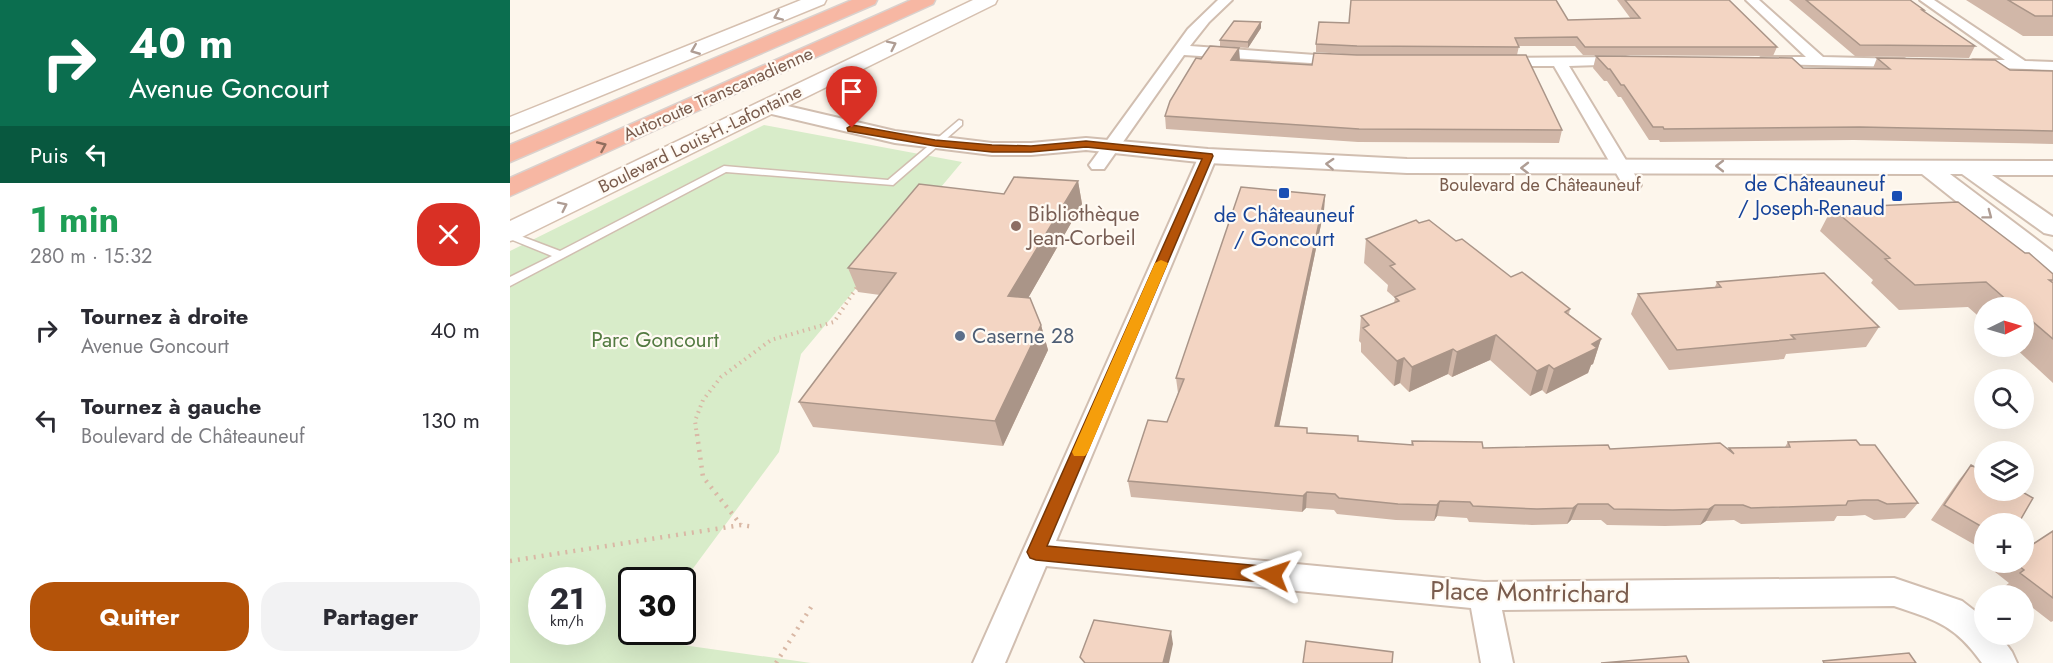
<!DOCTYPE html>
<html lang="fr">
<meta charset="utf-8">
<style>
body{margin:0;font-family:Jost,sans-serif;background:#f2f2f3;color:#2b2b33;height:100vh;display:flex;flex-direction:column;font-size:22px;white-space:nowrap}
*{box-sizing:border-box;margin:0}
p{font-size:20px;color:#7c7c81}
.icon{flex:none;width:33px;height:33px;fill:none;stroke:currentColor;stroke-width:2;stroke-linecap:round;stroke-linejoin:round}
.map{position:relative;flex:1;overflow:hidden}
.side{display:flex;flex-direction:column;background:#fff;width:510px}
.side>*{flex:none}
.banner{background:#0b6e4f;color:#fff;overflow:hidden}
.needle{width:39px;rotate:85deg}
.fabs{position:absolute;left:1464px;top:297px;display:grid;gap:12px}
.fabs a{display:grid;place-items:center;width:60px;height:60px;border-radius:50%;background:#fff;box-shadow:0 6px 24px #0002;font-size:30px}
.speed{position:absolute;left:18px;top:567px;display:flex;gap:12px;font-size:30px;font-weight:700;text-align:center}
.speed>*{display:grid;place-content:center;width:78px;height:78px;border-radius:50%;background:#fff;box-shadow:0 6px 24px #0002;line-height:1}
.speed small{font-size:15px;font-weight:400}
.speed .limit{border:3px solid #111;border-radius:9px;background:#fff;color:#111}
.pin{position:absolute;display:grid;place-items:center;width:51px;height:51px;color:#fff;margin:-62px -26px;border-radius:50% 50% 50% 0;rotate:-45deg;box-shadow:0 0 6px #0007}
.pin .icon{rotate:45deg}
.me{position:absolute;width:66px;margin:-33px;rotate:275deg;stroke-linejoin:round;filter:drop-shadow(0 0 4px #0008)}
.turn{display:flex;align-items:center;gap:21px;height:126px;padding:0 30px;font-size:27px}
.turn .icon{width:78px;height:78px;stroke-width:2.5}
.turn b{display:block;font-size:42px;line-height:51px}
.then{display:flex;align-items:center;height:57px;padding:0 30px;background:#0003;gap:12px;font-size:22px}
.round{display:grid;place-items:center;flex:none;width:63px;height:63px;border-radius:24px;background:#f2f2f3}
.summary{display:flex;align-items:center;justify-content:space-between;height:102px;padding:0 30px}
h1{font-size:36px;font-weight:700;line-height:45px;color:#1e9e55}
.primary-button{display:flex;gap:12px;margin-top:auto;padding:12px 30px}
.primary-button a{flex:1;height:69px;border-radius:24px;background:#b45309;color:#fff;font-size:24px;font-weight:700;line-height:69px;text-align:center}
.primary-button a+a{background:#f2f2f3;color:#2b2b33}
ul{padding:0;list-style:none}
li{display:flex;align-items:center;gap:18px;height:90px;padding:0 30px}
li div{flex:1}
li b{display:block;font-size:22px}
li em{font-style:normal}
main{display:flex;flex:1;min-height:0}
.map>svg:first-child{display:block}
.green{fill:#d8ecc9;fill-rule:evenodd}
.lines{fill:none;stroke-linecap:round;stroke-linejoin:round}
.service-casing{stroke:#d1beb0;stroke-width:3}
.minor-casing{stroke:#d1beb0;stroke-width:4}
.tertiary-casing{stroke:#d1beb0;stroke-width:4}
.secondary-casing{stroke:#d6c0b0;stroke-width:3}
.motorway-casing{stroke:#dad1cd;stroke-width:3}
.path-far1{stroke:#d9b8a5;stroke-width:4;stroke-dasharray:1.5 4.5;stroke-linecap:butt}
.path{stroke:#d9b8a5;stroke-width:4.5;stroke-dasharray:2 6;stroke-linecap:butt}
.service{fill:#fff;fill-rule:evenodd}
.minor{fill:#fff;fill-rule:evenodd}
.tertiary{fill:#fff;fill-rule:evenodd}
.secondary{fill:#fff;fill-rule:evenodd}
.motorway{fill:#f7b7a3;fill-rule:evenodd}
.wall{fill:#d1b7a8}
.shaded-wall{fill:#aa9588}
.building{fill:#f3d5c3;stroke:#aa9588;stroke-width:1.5}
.oneway{stroke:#af9d94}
.oneway2{stroke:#936e5e}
.route{fill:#b45309;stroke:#753606;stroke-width:1.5}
.slow{fill:#f59e0b}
.transit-dot{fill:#1a4fb4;stroke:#fffaf3;stroke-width:2}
.education-dot{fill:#8d6e63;stroke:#fffaf3;stroke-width:2}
.service-dot{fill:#5c6f8a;stroke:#fffaf3;stroke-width:2}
.labels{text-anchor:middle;stroke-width:4.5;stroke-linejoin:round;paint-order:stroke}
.far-street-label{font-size:18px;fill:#7a5c4d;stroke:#fffaf3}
.transit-label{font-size:21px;fill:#164399;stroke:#fffaf3;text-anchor:end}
.education-label{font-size:21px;fill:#785e54;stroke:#fffaf3;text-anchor:start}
.service-label{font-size:21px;fill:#4e5e75;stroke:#fffaf3;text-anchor:start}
.park-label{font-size:21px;fill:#537a41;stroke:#fffaf3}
.near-street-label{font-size:26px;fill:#7a5c4d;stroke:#fffaf3}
</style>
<main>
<section class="side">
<div class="banner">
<div class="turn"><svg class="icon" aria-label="right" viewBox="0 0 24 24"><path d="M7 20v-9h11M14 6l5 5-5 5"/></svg><div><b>40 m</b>Avenue Goncourt</div></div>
<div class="then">Puis<svg class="icon" aria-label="left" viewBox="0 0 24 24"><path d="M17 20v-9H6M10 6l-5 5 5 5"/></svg></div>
</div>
<div class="summary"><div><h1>1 min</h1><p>280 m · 15:32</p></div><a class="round" style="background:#d93025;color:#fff"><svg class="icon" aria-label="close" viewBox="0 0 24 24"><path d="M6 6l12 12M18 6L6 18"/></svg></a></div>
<ul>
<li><svg class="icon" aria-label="right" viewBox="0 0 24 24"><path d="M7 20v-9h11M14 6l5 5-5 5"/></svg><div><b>Tournez à droite</b><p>Avenue Goncourt</p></div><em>40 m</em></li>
<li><svg class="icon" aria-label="left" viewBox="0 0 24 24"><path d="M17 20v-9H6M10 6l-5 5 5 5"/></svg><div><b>Tournez à gauche</b><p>Boulevard de Châteauneuf</p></div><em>130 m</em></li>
</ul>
<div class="primary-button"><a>Quitter</a><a>Partager</a></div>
</section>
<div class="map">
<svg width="1543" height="663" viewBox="0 0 1543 663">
<rect width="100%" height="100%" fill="#fdf6ec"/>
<!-- green -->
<path class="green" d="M254,125L452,162L291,354L269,452L173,582L122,580V632H135L130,639L301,663H0V251ZM32,580H82V632H32Z"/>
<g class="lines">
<defs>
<path id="service" d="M449,120L452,121V125L383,185L216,172L0,286V277L42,256L0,239V232L50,251L214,166L378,180Z"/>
<path id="minor" d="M708,0H722L699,22L680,46L833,57L840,61L833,65L674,55L594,169H582L579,165L582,161L678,29Z
M1236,0H1249L1313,57L1394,59L1401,63L1394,67L1251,64L1249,61L1251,58L1256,57H1296Z
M1410,0H1424L1515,61L1543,62V70L1458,67L1456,64L1463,60H1495Z
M1115,57L1120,58L1122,61L1120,64L1059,66L1131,185L1128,189H1116L1113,185L1044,66H989L982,62L989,58Z
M698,151L704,152L707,156L546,541L974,582L1384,578L1452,601L1474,618V634H1489L1502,652L1507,663H1472C1445,625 1426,620 1384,606L992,610L1003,663H971L961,608L536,566L495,663H463L689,156L692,152Z"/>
<path id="tertiary" d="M256,101L385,131L482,143H521L576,138L698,149L897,159L1543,161V175H1482L1543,217V235L1534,233L1452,174H1440L1543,252V273L1534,271L1412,174L897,173L698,163L576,150L521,155H482L385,143L249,111L246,107L249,103Z"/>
<path id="secondary" d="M291,0H316L314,4L0,133V117Z
M463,0H487L485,4L10,238L0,241V221Z"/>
<path id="motorway" d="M342,0H367L365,4L0,162V145Z
M401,0H425L423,4L0,196V178Z"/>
</defs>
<!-- service casing -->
<use href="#service" class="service-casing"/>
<!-- minor casing -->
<use href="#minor" class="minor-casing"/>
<!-- tertiary casing -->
<use href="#tertiary" class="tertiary-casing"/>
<!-- secondary casing -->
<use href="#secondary" class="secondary-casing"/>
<!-- motorway casing -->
<use href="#motorway" class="motorway-casing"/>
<!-- path-far1 -->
<path class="path-far1" d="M187,436L185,421L193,400L211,377L261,340L324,322L349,284"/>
<!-- path -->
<path class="path" d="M187,434L193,477L231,525
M0,561L231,525L245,527
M266,663L303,604"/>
<!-- service -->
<use href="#service" class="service"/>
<!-- minor -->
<use href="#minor" class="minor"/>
<!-- tertiary -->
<use href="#tertiary" class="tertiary"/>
<!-- secondary -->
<use href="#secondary" class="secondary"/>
<!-- motorway -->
<use href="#motorway" class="motorway"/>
</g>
<!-- wall -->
<path class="wall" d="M1107,0H1219L1267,47L1263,56L1073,55L1065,46H1009L1007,55H846L806,52V44L839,23L1121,19Z
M1279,0H1400L1414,10L1413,11L1465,46L1459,58L1345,56Z
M1456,0H1543V36H1513Z
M751,22V28L738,48L710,46V40Z
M1086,56L1293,68H1363L1367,58L1500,70L1543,71V144L1344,140L1150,142L1149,140H1139L1111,97H1108L1097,81H1094L1083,68Z
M730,60L729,61L1052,130L1049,143L848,142L656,129L655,116Z
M568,181L572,204L518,298L531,325L538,350L493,446L303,427L289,402L370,295L348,292L338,268L494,194Z
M815,195L814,210L769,426L797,433L848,441L901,445L902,441L973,448L1218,450L1219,448L1275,447L1278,442L1350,445L1408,503L1395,518L1364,520L1355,515L1341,516H1327L1324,521L1231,524L1224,520L1196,521L1190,525L1155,526L1097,525L1091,520H1061L1057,524L1022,525L959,522L957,518L927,516L924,521L886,520L827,514L824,510L796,508L792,512L621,497L618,481L657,422L668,393L666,378Z
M1322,208L1515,253L1543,274V383L1503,346H1514V308H1474V321L1458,307L1389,310L1361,283L1363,280L1310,231Z
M909,223L946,241L1001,277L1060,309L1059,314L1091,339L1083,364L1081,365L1078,373L1036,394L1032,390L1020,396L980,360L942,377L938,374L899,392L890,383L884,386L851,352V343L849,341L851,316L884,303L885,298L877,291L878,285L854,263L856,239Z
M1207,282L1369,327L1356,347L1276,354L1274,359L1159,370L1121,314L1128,294L1205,287Z
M1461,465L1474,524V550L1421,520L1449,480Z
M1543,531V621L1541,622L1514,601V596H1507L1495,586L1499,583L1485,572L1495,562H1514Z"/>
<!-- shaded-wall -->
<path class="shaded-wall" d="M751,22V28L738,48V42Z
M729,48L730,60L722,72L721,60Z
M568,181L572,204L505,321L498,296Z
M815,195L814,210L766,442L765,426Z
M531,325L538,350L493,446L485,421Z
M986,335L980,360L942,377L947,352Z
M1091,339L1083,364L1081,365L1078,373L1036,394L1044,369L1082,344Z
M943,349L938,374L899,392L902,367Z
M894,358L890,383L884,386L887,361Z
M1039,365L1032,390L1020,396L1027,371Z
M797,492L796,508L792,512L793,496Z
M930,501L927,516L924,521L927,505Z
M1068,504L1061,520L1057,524L1063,508Z
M1205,505L1196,521L1190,525L1199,509Z
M661,631L663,644L659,663H653Z"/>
<!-- building -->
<path class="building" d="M841,0H1046L1058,20L1130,18L1115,0H1219L1267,47H1075L1067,37L1005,38L1009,47L847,46L806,44L809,22L839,23Z
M1296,0H1400L1414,10H1412L1465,46L1350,45Z
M1498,0H1543V16H1525Z
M724,21L751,22L738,42L710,40Z
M700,46L729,48L721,60L802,65L804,53L847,55H1016L1052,130L849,129L655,116L660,101L686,58L691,59Z
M1086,56L1282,58L1293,68L1380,69L1367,58L1485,60L1500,70L1543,71V131L1350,127L1154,129L1153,127H1143L1114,85H1111L1100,69H1098Z
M504,177L568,181L498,296L520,298L531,325L485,421L289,402L386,273L338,268L409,184L494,194Z
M731,187L815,195L765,426L797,428V433L848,436V441L903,445L902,441L972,442L973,448L1098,445L1100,449L1210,443L1224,454L1219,448L1280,447L1278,442L1346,440L1350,445H1365L1408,503L1377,504L1368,500H1353L1338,501L1336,505L1241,508L1233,505H1205L1199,509L1163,510L1104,509L1098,504H1068L1063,508L1027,509L963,506L960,502L930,501L927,505L888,504L829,498L825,494L797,492L793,496L618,481L638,420L657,422L674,379L666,378Z
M1448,202L1515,253H1519L1543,274V280H1539L1543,283V339L1514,314V308H1506L1476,282L1405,285L1375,259L1380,258L1322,208Z
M906,220L909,223L919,220L946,241L952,239L1001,277L1012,272L1060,309L1055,312L1091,339L1082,344L1087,348L1044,369L1039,365L1027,371L986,335L947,352L943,349L902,367L894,358L887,361L853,328L859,325L851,316L889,301L885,297L905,289L880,266L885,264L856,239Z
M1314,273L1369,327L1281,335L1285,339L1167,350L1128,294L1211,287L1207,282Z
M1461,465L1474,472V490H1509L1523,498L1508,524H1474V528L1434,505Z
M1543,531V598L1510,573L1514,570L1504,562H1514V550Z
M584,620L661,631L653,663H575L570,657Z
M796,641L883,652L882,663H793Z
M1399,653L1406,663H1314L1313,661Z
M1176,656L1179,663H1091Z"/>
<!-- one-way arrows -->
<defs><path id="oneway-chevron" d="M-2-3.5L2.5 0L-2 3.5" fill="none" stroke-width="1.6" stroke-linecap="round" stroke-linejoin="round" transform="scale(1.5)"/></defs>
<g class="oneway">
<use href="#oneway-chevron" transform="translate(268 16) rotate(157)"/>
<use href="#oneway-chevron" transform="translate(382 45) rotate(-26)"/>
<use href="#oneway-chevron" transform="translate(185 50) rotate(158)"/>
<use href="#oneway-chevron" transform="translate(820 164) rotate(-177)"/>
<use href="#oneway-chevron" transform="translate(1210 166) rotate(180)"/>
<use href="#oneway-chevron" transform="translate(1015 168) rotate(-180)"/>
<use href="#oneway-chevron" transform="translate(53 206) rotate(-26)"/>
<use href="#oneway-chevron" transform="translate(1478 215) rotate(37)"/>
</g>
<use class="oneway2" href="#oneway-chevron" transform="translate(92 146) rotate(-24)"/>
<!-- route -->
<path class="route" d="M342,125L425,140L482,145L521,146L576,141L702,154L703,156L537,546L762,567L768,569L771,575L768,581L762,583L526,560L520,558L517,552L692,159L576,147L521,152H482L425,146L338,131L337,128Z"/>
<!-- slow -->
<path class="slow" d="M651,260L658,263L578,452L575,456H564L562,452L645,263Z"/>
<!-- markers -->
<g class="transit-dot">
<rect x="768" y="187" width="12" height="12" rx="3"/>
<rect x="1381" y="190" width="12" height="12" rx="3"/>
</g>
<circle class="education-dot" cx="506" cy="226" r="6"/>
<circle class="service-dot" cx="450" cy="336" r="6"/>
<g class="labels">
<!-- far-street labels -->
<g class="far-street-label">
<text transform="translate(208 94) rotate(-24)" y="6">Autoroute Transcanadienne</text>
<text transform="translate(190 139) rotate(-26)" y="6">Boulevard Louis-H.-Lafontaine</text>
<text x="1030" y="191">Boulevard de Châteauneuf</text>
</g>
<!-- transit labels -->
<g class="transit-label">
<text x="1375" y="191">de Châteauneuf<tspan x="1375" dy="24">/ Joseph-Renaud</tspan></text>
<text x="774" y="222" text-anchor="middle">de Châteauneuf<tspan x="774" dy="24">/ Goncourt</tspan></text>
</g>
<!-- education labels -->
<g class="education-label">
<text x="518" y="221">Bibliothèque<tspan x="518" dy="24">Jean-Corbeil</tspan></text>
</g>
<!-- service labels -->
<g class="service-label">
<text x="462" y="343">Caserne 28</text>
</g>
<!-- park labels -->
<g class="park-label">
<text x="145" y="347">Parc Goncourt</text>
</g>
<!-- near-street labels -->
<g class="near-street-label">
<text transform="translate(1020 592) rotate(1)" y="9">Place Montrichard</text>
</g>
</g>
</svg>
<div class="fabs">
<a><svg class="needle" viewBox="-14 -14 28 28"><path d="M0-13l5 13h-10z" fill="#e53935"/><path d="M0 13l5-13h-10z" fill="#7c7c81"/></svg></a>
<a><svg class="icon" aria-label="search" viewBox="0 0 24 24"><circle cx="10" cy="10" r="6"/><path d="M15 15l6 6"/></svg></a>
<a><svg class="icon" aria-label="layers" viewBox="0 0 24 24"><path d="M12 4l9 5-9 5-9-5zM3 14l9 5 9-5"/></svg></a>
<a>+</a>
<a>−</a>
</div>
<div class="speed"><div>21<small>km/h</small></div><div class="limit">30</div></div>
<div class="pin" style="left:342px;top:128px;background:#d93025"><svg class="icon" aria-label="arrive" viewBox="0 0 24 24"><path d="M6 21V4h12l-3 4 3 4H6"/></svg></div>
<svg class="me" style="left:762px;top:575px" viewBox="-20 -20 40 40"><path d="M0-17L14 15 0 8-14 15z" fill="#b45309" stroke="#fff" stroke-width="4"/></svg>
</div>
</main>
